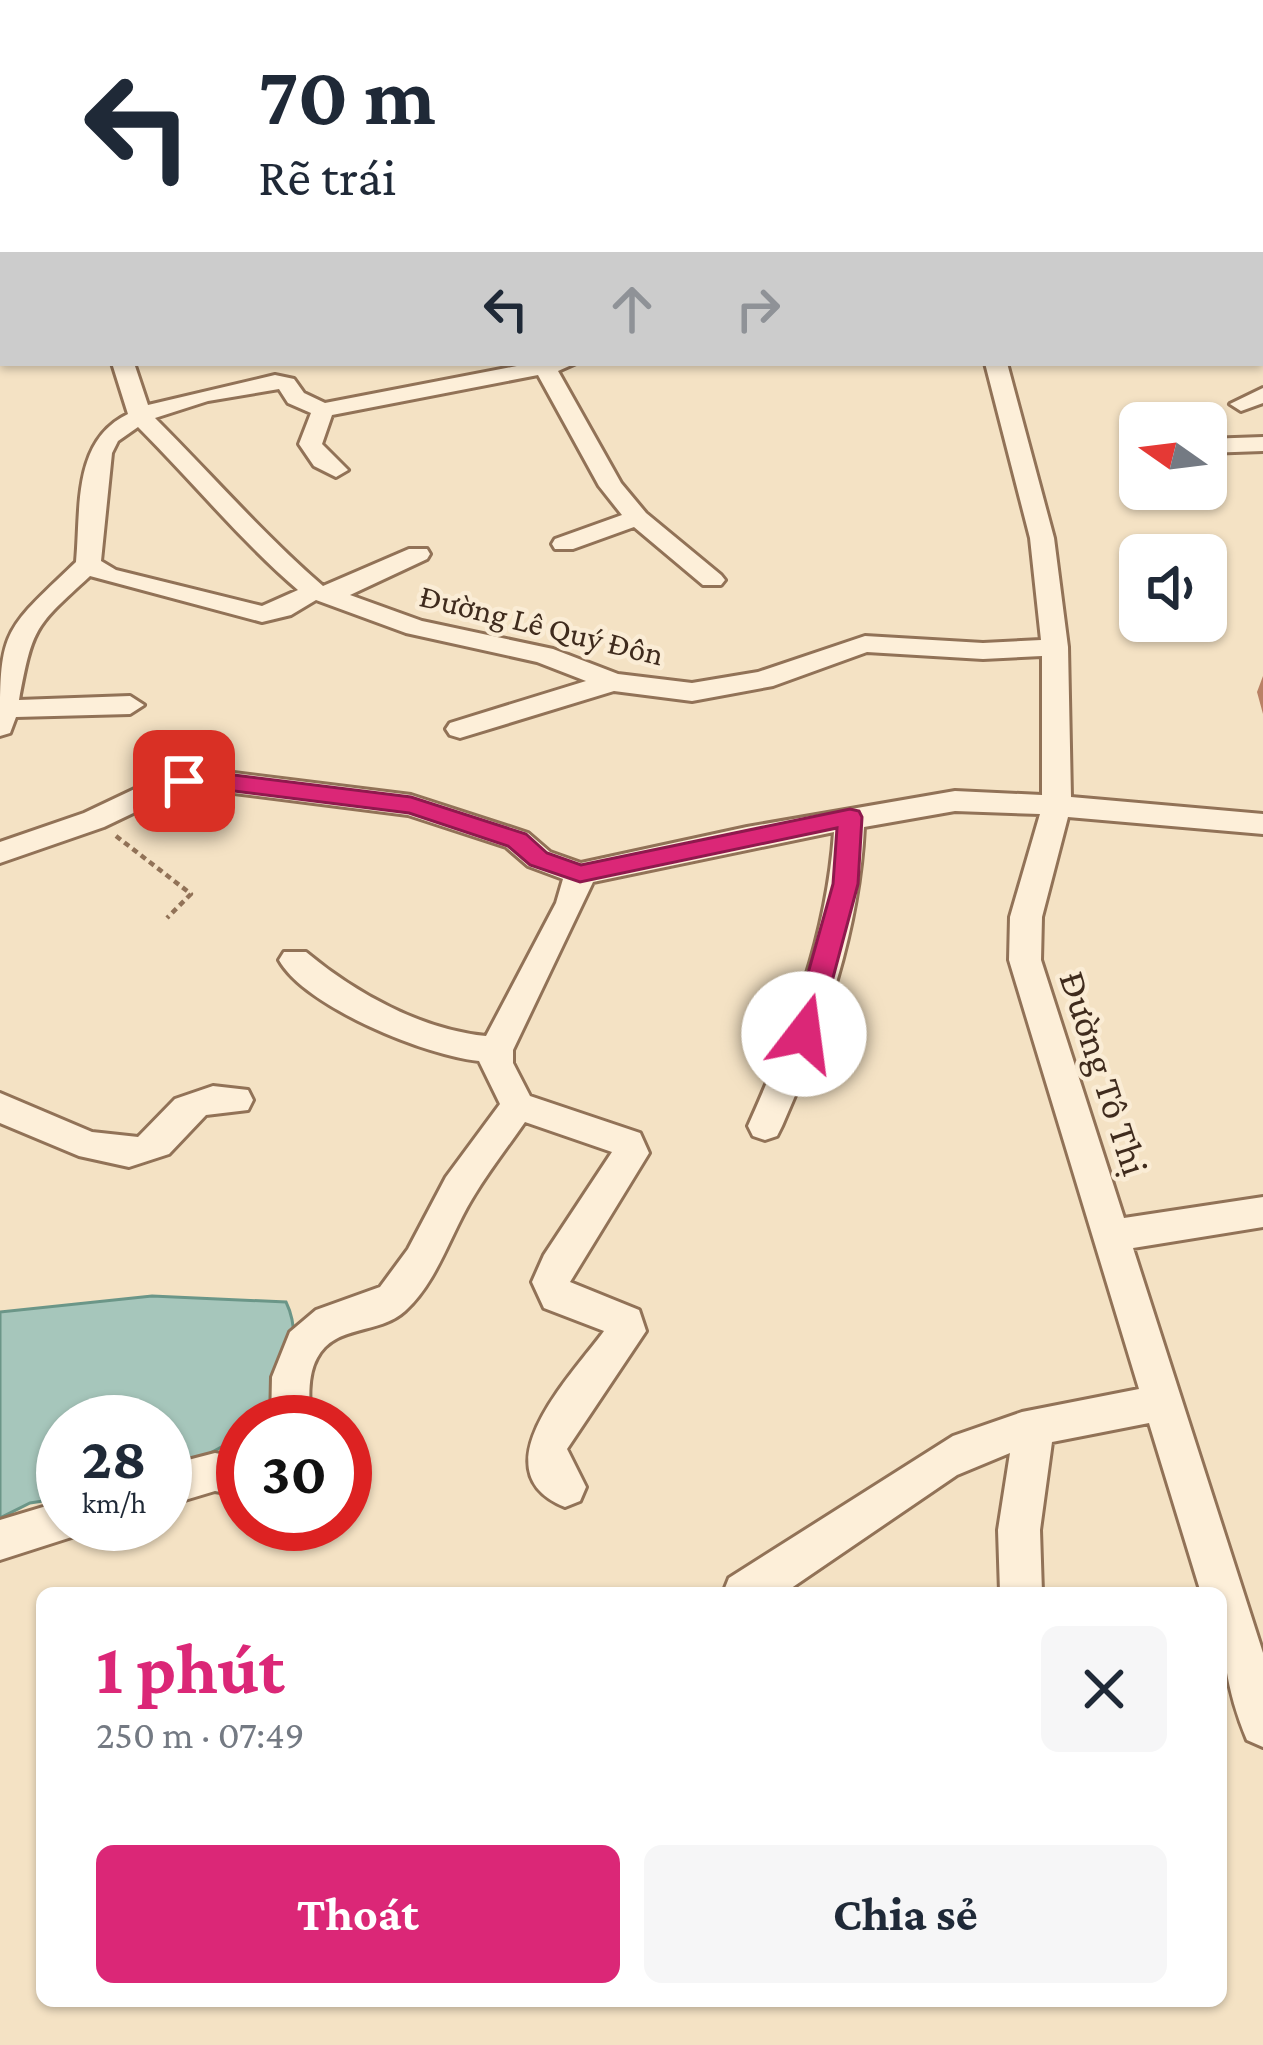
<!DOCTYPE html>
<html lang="vi">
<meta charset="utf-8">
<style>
body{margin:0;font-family:"Crimson Pro",serif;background:#f6f6f7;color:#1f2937;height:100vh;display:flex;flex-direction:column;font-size:45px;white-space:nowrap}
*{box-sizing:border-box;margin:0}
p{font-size:39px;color:#747a83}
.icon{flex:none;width:66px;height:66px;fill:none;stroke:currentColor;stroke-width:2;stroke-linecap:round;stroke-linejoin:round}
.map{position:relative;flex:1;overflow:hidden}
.panel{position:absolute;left:36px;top:1587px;width:1191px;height:420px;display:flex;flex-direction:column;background:#fff;border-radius:18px;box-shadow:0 3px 9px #0004}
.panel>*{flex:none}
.top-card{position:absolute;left:0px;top:0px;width:1263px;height:366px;box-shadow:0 3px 9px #0004;background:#fff;color:#1f2937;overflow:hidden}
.needle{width:78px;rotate:284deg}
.buttons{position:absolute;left:1119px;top:402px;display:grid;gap:24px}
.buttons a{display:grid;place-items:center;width:108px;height:108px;border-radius:18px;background:#fff;box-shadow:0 3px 9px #0004;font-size:60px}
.speed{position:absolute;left:36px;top:1395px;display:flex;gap:24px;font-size:60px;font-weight:700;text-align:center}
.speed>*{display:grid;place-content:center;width:156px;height:156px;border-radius:50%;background:#fff;box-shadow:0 3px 9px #0004;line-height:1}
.speed small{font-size:30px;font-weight:400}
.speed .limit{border:18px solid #d22;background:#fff;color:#111}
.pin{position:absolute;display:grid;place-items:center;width:102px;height:102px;color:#fff;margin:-51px;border-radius:24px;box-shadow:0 6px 18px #0006}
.me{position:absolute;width:132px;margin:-66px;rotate:15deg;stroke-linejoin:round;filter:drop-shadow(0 0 9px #0008)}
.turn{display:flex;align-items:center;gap:42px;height:252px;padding:0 60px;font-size:54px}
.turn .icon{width:156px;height:156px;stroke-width:2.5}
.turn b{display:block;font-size:84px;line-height:102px}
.lanes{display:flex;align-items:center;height:114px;padding:0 60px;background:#0003;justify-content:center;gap:60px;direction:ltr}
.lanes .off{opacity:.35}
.round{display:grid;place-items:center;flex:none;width:126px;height:126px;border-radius:18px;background:#f6f6f7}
.head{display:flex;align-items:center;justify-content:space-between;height:204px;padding:0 60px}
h1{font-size:72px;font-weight:700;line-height:90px;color:#db2777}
.cta{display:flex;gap:24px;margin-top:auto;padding:24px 60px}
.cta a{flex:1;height:138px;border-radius:18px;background:#db2777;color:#fff;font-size:48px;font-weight:700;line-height:138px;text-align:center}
.cta a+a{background:#f6f6f7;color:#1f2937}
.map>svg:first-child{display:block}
.water{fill:#a6c6bb;stroke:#6b9688;stroke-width:3}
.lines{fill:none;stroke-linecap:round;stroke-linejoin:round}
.minor-casing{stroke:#917257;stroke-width:6}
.major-casing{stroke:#5f402c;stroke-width:6}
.path{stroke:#917257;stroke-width:4.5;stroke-dasharray:6 4.5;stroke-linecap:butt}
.minor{fill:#fdefd9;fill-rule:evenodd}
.major{fill:#fbd598;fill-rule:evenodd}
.wall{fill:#b98165}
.building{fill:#d79675;stroke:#966952;stroke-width:3}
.route{fill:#db2777;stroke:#8e194d;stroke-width:3}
.labels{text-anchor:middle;stroke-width:9;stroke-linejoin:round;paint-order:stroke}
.far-street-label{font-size:33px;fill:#3f2b1d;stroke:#faecd5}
.street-label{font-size:39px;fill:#3f2b1d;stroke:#faecd5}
</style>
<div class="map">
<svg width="1263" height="2045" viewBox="0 0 1263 2045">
<rect width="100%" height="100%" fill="#f4e2c4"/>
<!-- water -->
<path class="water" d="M152,1296L286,1302C302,1334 290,1373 285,1407L267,1422H243V1435L165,1478V1422H63V1498L30,1503L0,1518V1312Z"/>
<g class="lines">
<defs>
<path id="minor" d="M25,0H44L23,3Z
M287,0H305L285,3Z
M741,0H758L739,3Z
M831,0H847L829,3Z
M922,0H939L920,3Z
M1061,0H1077V3H1061Z
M1218,0H1234L1217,3Z
M3,15V25L0,26V16Z
M3,47V58L0,59V48Z
M3,119V129L0,130V120Z
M3,243V257L0,258V244Z
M1260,344H1263V357H1260Z
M112,363H134L148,405L275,375L294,379L304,393L325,403L532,363H576L558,371L621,483L646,513L721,575L725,580L721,585H703L634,527L573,549H555L552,544L555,539L622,515L599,486L538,375L332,415L322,444L348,470L336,477L314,466L299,444L311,413L288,403L279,389L208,401L155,418C211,474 263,534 323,586L409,549H427L430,554L427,559L350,595L422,621L553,649L618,674L692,683L758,672L865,636L983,643L1041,640L1030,538L985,363H1007L1054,538L1068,647L1071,797L1263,814V834L1068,817L1042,917L1041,960L1124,1218L1263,1197V1227L1133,1248L1263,1653V1747L1247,1740C1226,1690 1221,1646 1221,1593H1201L1149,1423L1052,1442L1040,1530L1042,1593L1000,1592L998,1530L1010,1453L957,1475L784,1593H723L729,1578L953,1436L1022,1412L1139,1389L1009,960L1010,917L1040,814L955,811L864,827C859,932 824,1030 782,1126L777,1136L765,1140L753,1136L748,1126C790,1032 827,936 834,832L593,882L513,1050V1063L530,1096L640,1133L649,1153L570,1282L639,1310L646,1331L567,1449L586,1487L580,1501L565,1507C476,1471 573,1374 604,1331L544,1308L532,1282L544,1255L612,1152L525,1122C507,1148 488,1172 472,1199C450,1235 437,1282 405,1311C379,1335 335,1324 317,1358C307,1376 309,1402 311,1422H271L272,1377L290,1332L316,1310L380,1287L408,1249L446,1177L500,1104L479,1061C427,1056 305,1007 279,960L284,952H306C355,993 422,1030 486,1036L556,903L563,879L528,866L506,847L408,815L210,790L175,793L104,827L0,863V842L84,813L160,777L210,770L411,795L528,833L550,852L581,863L747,827L955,791L1042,795V656L983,659L867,652L773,686L692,701L614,691L460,738L450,735L446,729L450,723L586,681L537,662L406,633L316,600L291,615L262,622L90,576C35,627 33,625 19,700L130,696L144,705L130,714L16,717L10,733L0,736C0,630 0,634 76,562C81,509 72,441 128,414ZM138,427C192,481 240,540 298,590L262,606L116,570L101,561L112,453L118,441Z
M1263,388V403L1241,411L1230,404Z
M1263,437V451L1206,453V439Z
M213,1086L248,1090L253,1100L248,1110L206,1115L169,1154L129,1167L79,1156L0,1123V1093L92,1132L138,1137L175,1099Z
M215,1453L243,1458V1496L215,1491L165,1506V1466Z
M63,1501V1524H83L78,1535L0,1560V1520Z"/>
<path id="major" d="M1260,59H1263V71H1260Z
M0,166H3V180H0Z"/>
</defs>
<!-- minor casing -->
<use href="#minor" class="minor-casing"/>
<!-- major casing -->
<use href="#major" class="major-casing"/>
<!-- path -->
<path class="path" d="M116,836L191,894L167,918"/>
<!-- minor -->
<use href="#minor" class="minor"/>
<!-- major -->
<use href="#major" class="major"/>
</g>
<!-- wall -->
<path class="wall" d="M1263,0V45L1260,52V3Z
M1260,116H1263V168L1260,164Z
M1260,277L1263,278V338L1260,337Z
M1263,676V714L1257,692Z"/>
<!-- building -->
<path class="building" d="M1230,0H1263V28L1260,27V3H1228Z
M1260,277L1263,278V304L1260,303Z"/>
<!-- route -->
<path class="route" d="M210,772L411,797L526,834L547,853L581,865L850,809L859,811L862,817L858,884L818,1034L804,1044L791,1034L833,884L837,828L580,882L530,865L508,846L409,813L210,788L184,789L172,781L184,773Z"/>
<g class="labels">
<!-- far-street labels -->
<g class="far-street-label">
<text transform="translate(542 624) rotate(14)" y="12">Đường Lê Quý Đôn</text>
</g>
<!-- street labels -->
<g class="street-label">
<text transform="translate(1105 1073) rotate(72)" y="14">Đường Tô Thị</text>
</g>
</g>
</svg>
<div class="buttons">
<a><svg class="needle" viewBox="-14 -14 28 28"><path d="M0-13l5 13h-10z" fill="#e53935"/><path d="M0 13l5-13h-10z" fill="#747a83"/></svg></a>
<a><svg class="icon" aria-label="sound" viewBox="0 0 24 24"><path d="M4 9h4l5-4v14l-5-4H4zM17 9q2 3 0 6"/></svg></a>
</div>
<div class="speed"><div>28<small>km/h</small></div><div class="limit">30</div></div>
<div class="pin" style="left:184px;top:781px;background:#d93025"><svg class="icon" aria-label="arrive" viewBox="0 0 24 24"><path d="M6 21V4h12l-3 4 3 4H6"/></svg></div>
<svg class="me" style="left:804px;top:1034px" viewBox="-20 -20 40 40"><circle r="19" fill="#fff"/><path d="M0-13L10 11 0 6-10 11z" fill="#db2777"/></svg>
<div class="top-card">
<div class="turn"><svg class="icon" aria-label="left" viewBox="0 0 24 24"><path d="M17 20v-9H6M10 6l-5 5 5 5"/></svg><div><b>70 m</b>Rẽ trái</div></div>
<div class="lanes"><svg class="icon" aria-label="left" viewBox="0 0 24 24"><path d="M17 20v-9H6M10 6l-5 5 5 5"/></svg><svg class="icon off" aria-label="ahead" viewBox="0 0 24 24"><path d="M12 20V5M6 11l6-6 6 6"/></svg><svg class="icon off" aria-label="right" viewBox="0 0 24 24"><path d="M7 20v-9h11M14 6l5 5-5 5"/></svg></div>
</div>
<section class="panel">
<div class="head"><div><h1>1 phút</h1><p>250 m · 07:49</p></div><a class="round"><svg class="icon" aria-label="close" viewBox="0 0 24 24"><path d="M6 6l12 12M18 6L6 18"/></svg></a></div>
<div class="cta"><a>Thoát</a><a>Chia sẻ</a></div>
</section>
</div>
